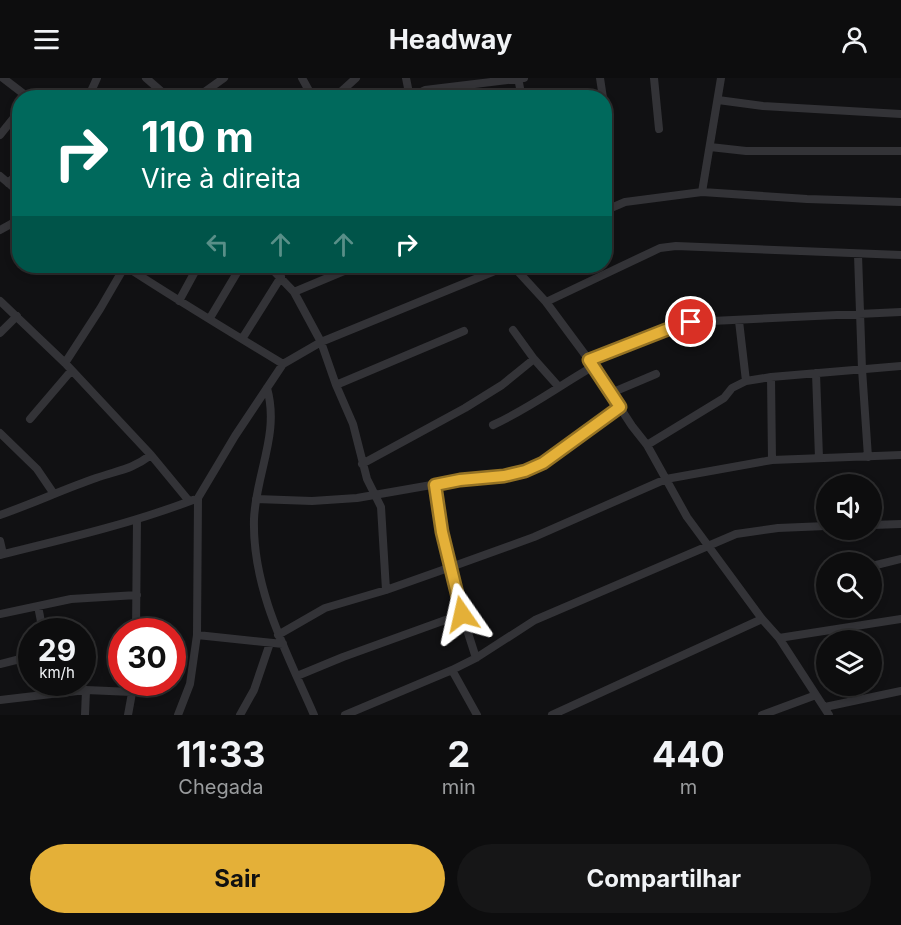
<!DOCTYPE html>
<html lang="pt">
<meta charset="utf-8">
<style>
body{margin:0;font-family:Inter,sans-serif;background:#161617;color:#f1f3f6;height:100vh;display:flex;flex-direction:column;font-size:22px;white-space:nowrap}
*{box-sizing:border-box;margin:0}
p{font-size:20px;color:#9a9c9e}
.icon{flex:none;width:33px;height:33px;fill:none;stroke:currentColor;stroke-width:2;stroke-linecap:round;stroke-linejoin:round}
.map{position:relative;height:637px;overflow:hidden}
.details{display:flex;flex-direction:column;background:#0d0d0e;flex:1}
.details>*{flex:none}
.top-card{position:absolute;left:12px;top:12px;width:600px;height:183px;border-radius:24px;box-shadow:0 3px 9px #0003,0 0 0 2px #2d2d2e;background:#00695c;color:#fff;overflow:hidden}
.buttons{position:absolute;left:816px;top:396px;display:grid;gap:12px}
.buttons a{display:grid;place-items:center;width:66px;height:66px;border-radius:50%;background:#0d0d0e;box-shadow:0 3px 9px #0003,0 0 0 2px #2d2d2e;font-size:30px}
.speed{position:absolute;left:18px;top:540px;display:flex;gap:12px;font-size:30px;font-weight:700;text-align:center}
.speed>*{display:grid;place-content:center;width:78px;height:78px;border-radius:50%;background:#0d0d0e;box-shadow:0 3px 9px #0003,0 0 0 2px #2d2d2e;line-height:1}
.speed small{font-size:15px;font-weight:400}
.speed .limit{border:9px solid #d22;background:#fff;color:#111}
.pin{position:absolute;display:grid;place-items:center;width:51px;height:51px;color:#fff;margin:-26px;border:3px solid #fff;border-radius:50%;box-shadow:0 2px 6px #0007}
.me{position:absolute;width:66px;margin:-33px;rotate:349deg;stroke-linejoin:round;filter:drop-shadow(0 0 4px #0008)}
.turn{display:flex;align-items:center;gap:21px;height:126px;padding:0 30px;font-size:27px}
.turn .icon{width:78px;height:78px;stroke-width:2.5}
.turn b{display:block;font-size:42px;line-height:51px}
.lanes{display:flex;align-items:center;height:57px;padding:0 30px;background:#0003;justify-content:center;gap:30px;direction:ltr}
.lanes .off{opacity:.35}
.eta{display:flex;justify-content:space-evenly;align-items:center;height:102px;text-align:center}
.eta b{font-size:36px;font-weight:700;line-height:42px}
.action{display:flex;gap:12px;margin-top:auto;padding:12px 30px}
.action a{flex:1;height:69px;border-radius:36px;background:#e4b038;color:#111;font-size:24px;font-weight:700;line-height:69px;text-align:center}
.action a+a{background:#161617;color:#f1f3f6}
header{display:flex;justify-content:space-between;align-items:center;height:78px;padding:0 30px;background:#0d0d0e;font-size:27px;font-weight:700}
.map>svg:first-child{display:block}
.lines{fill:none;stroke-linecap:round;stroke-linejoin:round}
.minor{stroke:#333337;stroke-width:8}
.route-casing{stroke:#947224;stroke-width:15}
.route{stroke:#e4b038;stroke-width:10}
</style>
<header><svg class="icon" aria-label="menu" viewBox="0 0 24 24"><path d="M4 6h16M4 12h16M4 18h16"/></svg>Headway<svg class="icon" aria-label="person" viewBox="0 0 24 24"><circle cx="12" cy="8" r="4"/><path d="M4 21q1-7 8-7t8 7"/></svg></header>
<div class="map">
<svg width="901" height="637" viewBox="0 0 901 637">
<rect width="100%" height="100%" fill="#111113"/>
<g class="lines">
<!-- minor -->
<path class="minor" d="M3,0L29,20
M146,0L169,20
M302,0L313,20
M406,0L410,20
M518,0L522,20
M600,0L603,20
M654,0L659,51
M88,20L97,0
M196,20L224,0
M334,20L356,0
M417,20L419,15L425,12L524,0
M718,22L763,28L901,36
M604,27L609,57
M0,57L20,32
M710,69L746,73H901
M0,98L20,115
M8,105L20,94
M702,114L721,0
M604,133L625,124L702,114L807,121L901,124
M0,152L20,141
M858,177L862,291L868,379
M125,188C177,222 230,254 283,286
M269,188L294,214L321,264L336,307L353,346L367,401L381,429L386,512
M513,188L546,224L589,282L632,348L647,367L687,439L762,541L779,560L829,637
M294,214L356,188
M0,223L65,285L151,377L189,423
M179,223L198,188
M546,224L660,170L676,168L901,177
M210,240L241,188
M739,243L746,303
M0,255L17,238
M242,261L281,199
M534,281L558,308
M589,282L681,246L691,244L901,234
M65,285L100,231L125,188
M816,295L819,380
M771,299L772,382
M336,307L464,253
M267,310C280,356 256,395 254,441C252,511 287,575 314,637
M611,315L656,296
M30,341L71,293
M493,347C528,331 559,308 592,289
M0,355L37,391L54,416
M647,367L724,320L732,310L746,303L771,299L901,288
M362,386L465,330L502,307L534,281L513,252
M256,421L312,423L357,420L460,402L504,398L525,393L543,385L620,329
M0,437C32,426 64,411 96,400C119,392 131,392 151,377
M872,447L901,446
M0,463L3,476
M0,477C65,461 130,446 193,422
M872,488L901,481
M38,528L43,554
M0,536L71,521L137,517
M136,554L137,442
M197,557L283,566
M278,557L325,530L386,512L451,489L443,454L435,407
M779,560L901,541
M476,580L462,536L451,489L534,459L666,401L772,382L901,377
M0,586L32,578
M452,592L477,637
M297,598L343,579L462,536
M0,622L86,612L132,614
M825,629L901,613
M85,637L86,612
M128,637L134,604
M178,637L190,606L197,557L198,420L235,358L283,286L321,264L507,188
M240,637L254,612L270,565
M345,637L452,592L476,580L535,542L736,456L778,450L826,448
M552,637L762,541
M762,637L816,617"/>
</g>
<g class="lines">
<defs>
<path id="route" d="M462,536L442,454L435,407L460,402L504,398L525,393L543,385L620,329L589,282L681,246L691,244"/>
</defs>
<!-- route casing -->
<use href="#route" class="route-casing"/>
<!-- route -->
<use href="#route" class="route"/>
</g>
</svg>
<div class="buttons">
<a><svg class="icon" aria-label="sound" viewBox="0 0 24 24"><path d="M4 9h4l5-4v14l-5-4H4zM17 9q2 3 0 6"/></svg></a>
<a><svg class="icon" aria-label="search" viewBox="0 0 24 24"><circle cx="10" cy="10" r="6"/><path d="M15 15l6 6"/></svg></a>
<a><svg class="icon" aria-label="layers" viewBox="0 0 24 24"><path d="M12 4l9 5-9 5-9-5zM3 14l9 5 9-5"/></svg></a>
</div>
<div class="speed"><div>29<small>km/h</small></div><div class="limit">30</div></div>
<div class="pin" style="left:691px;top:244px;background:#d93025"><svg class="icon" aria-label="arrive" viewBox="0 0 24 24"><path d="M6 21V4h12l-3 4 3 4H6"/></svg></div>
<svg class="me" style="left:462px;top:536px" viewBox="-20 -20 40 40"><path d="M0-17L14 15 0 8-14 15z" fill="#e4b038" stroke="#fff" stroke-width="4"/></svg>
<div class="top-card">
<div class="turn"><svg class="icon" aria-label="right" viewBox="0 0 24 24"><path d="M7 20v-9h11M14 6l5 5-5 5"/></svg><div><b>110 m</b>Vire à direita</div></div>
<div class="lanes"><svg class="icon off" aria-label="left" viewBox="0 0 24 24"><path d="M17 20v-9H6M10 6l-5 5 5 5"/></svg><svg class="icon off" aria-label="ahead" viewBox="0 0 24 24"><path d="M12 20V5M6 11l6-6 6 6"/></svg><svg class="icon off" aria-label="ahead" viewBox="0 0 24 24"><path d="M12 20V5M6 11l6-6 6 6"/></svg><svg class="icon" aria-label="right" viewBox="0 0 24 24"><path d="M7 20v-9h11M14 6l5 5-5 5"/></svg></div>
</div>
</div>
<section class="details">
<div class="eta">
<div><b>11:33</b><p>Chegada</p></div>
<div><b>2</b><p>min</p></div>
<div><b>440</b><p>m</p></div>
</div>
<div class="action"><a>Sair</a><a>Compartilhar</a></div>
</section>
